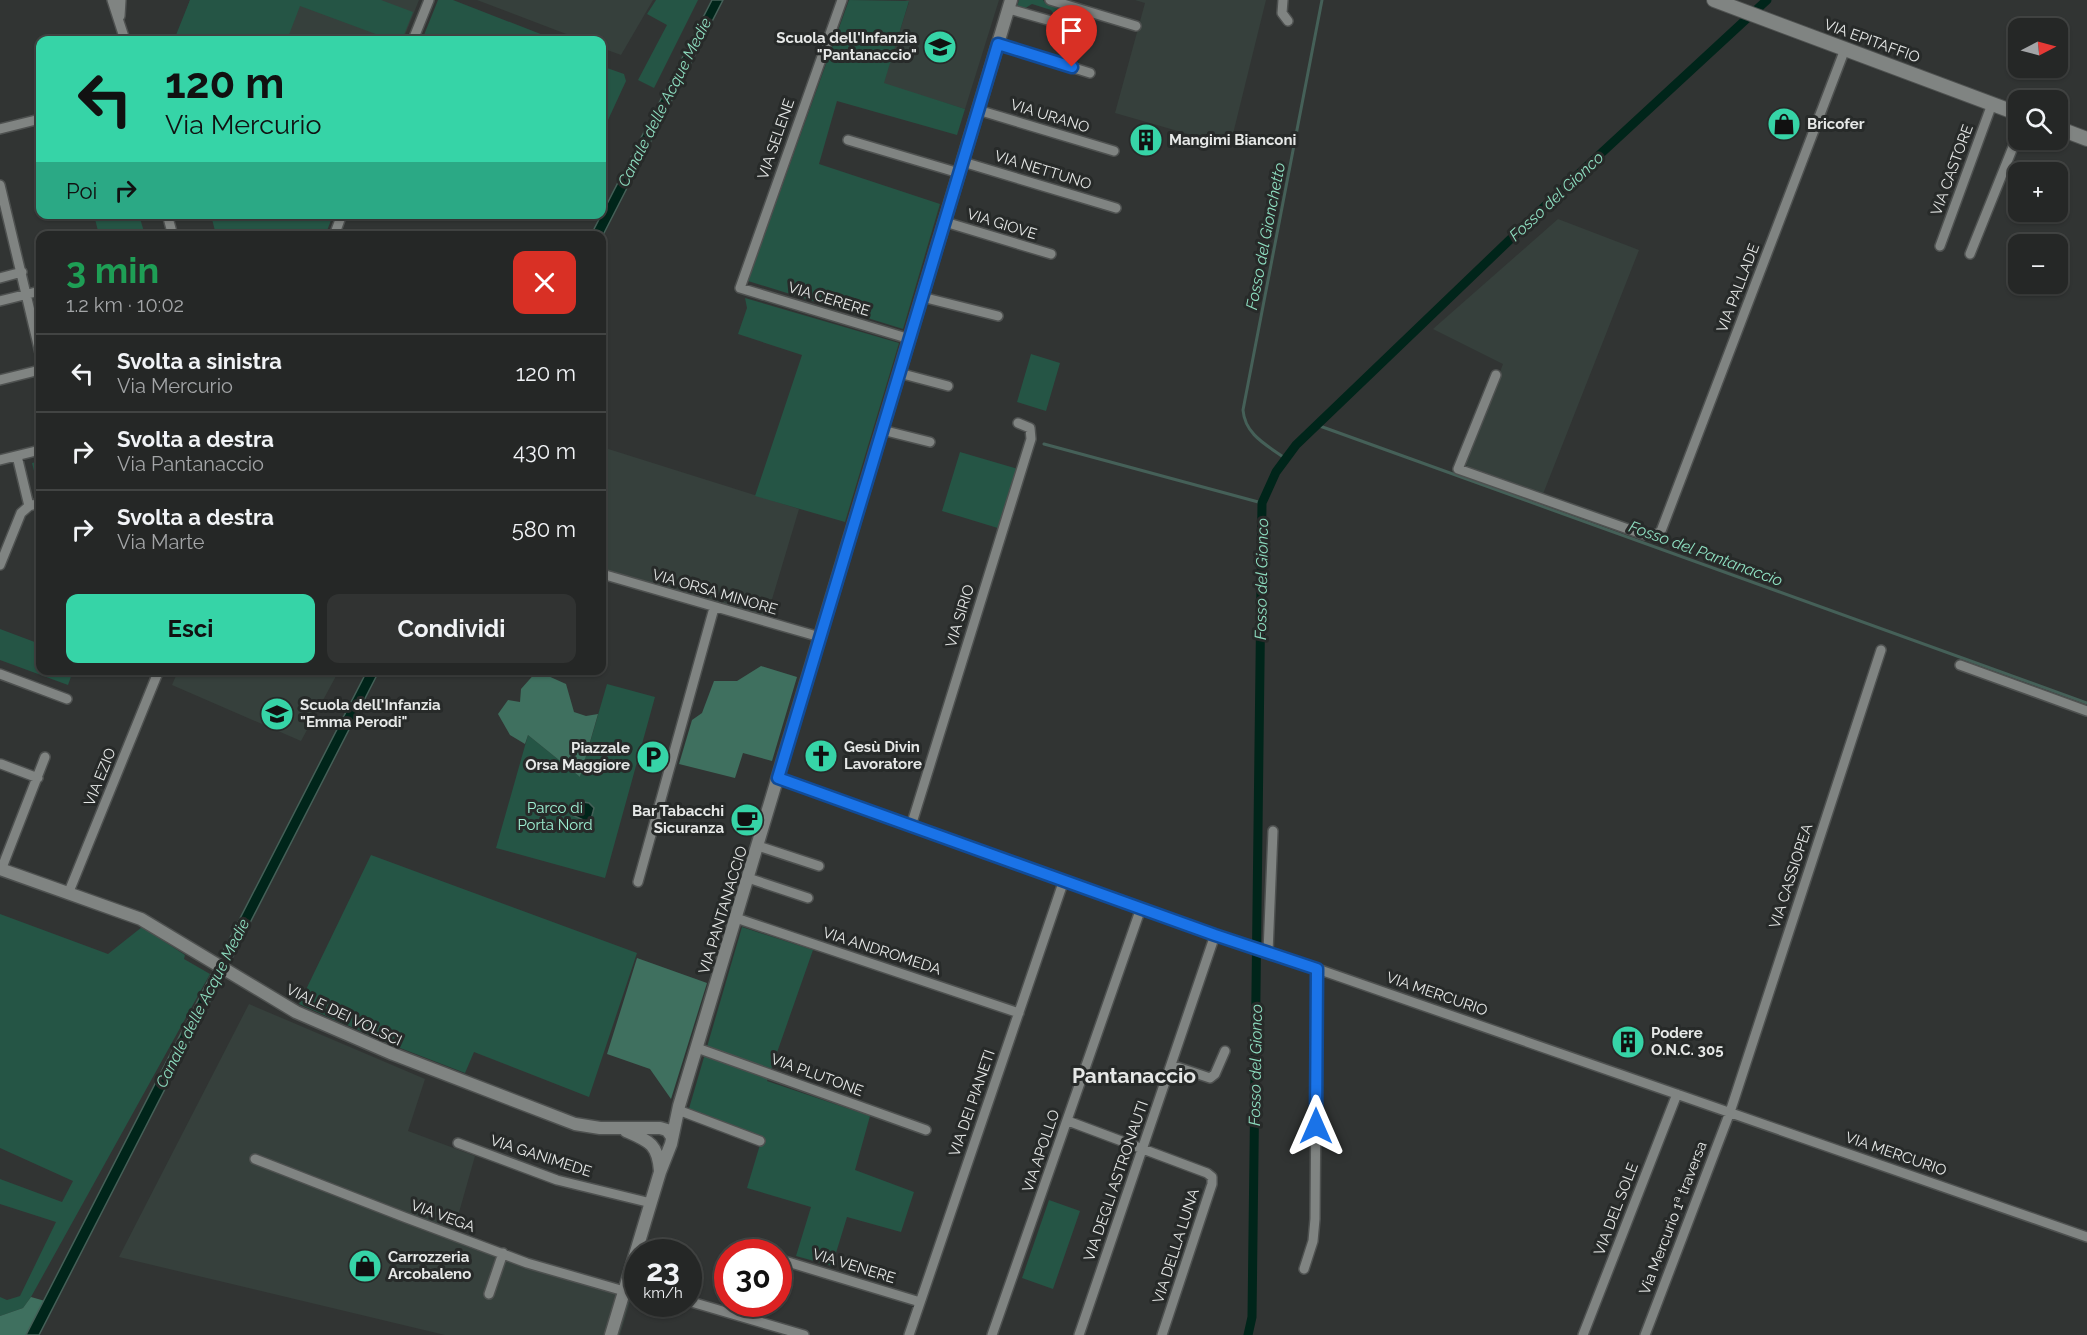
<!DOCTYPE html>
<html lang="it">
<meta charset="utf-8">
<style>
body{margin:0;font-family:Raleway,sans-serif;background:#313332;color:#f1f3f6;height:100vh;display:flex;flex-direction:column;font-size:22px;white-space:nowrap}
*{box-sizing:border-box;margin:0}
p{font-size:20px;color:#a3a5a7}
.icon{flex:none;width:33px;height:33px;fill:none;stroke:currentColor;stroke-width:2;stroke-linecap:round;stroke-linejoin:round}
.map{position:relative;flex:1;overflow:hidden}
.panel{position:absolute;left:36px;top:231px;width:570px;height:444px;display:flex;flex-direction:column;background:#252726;border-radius:12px;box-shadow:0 2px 4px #0004,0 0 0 2px #424443}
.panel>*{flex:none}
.guide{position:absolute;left:36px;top:36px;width:570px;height:183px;border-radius:12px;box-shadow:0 2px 4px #0004,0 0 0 2px #424443;background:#36d4a7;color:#111;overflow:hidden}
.needle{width:39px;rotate:84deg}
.controls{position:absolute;left:2008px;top:18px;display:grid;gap:12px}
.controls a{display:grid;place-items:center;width:60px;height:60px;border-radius:12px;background:#252726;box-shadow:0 2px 4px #0004,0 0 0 2px #424443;font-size:30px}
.speed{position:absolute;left:624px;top:1239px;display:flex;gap:12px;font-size:30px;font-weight:700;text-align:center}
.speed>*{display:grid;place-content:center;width:78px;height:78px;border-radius:50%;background:#252726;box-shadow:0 2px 4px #0004,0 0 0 2px #424443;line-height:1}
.speed small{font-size:15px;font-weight:400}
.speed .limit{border:9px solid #d22;background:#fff;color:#111}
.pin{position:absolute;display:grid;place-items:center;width:51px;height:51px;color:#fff;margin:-62px -26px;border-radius:50% 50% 50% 0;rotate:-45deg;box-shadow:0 0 6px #0007}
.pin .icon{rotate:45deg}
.me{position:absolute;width:66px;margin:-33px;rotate:0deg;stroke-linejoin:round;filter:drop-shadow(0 0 4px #0008)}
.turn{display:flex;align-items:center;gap:21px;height:126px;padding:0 30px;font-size:27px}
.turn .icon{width:78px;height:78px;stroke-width:2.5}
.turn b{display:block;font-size:42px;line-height:51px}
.then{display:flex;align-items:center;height:57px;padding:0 30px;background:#0003;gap:12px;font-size:22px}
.round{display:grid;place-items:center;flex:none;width:63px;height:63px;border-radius:12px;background:#313332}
.overview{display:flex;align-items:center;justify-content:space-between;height:102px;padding:0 30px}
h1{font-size:36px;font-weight:700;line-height:45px;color:#1e9e55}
.cta{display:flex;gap:12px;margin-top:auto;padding:12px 30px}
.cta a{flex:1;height:69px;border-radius:12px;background:#36d4a7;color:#111;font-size:24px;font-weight:700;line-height:69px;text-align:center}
.cta a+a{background:#313332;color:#f1f3f6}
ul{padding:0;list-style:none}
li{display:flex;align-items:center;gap:18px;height:78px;padding:0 30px;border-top:2px solid #424443}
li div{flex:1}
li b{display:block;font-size:22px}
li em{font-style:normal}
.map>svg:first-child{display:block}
.built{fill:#36403c}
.green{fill:#255545}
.forest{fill:#3f705f}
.water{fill:#00251a;stroke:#456058;stroke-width:1.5}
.pier{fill:#313433}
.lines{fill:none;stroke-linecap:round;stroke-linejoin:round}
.stream{stroke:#456058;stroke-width:3}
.canal{stroke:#00251a;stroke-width:9}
.minor-casing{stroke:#4e5150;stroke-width:12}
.tertiary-casing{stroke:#4e5150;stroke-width:15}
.secondary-casing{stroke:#4e5150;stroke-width:16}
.minor{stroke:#808482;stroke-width:9}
.tertiary{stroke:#808482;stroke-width:12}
.secondary{stroke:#808482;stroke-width:14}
.route-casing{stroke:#114b97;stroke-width:15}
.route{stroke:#1a73e8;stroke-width:10}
.labels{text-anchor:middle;stroke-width:6;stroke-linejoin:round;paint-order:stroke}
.poi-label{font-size:15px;font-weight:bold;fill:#e6e8e7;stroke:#272a29;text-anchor:start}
.street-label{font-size:15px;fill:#e6e8e7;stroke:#272a29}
.park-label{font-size:15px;fill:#9ceed0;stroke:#272a29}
.water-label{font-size:16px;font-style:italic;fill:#8edfc1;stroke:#272a29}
.district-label{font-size:21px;font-weight:bold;fill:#e6e8e7;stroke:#272a29}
</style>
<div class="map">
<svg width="2087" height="1335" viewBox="0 0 2087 1335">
<rect width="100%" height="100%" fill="#313433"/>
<!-- built -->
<path class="built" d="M190,0H419L403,40H196L178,33Z
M477,0H653L621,55L602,48V40H582Z
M905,0H999L965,109L883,84L909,2Z
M1135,0H1266L1230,146L1115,113L1145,3Z
M1558,219L1639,250L1543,494L1465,465L1503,364L1433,329Z
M602,447L799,509L767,616L602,570Z
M327,671L336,676L301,741L172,685L178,671Z
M249,1004L425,1079L408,1131L475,1156L454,1230L528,1259L634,1289L620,1335H445L119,1257Z"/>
<!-- green -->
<path class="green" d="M190,0H381L413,12L402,40H392L300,6L287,40H174Z
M438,0H453L556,40H422Z
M656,0H698L654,88L638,80L667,25L647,14Z
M849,0L909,1L884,83L965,109L957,135L837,101L819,164L940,204L903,329L748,281Z
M1019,0H1043L1045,3L1079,12L1080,15L1087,18L1085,27L1056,18L1051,10L1032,4L1024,9L1017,7Z
M602,59L606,60L607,68L624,74L626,81L602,133Z
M94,215H139L145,235H99Z
M211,215V214L333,215L325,236L216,235Z
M745,298L899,343L845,522L755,496L802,355L738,334L747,308Z
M1031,354L1060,363L1046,411L1017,402Z
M960,452L1018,469L1001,529L942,511Z
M40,461V490L39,491L32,463Z
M0,629L40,644V670L73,671L68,685L0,660Z
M607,684L655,697L605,878L496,848L528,735L580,777Z
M371,855L637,953L589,1097L474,1052L465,1073L395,1046L299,1004Z
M0,914L108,954L142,927L185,955L184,959L210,974L31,1297L23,1308L0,1316V1297L7,1300L20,1296L56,1222L0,1204V1179L62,1202L73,1181L0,1148Z
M742,927L813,950L767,1081L870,1116L855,1170L914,1192L901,1232L847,1217L832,1266L796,1256L811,1207L747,1188L762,1138L688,1112Z
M1049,1200L1080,1211L1053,1289L1022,1278Z"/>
<!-- forest -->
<path class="forest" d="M761,666L797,677L772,761L743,753L735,778L679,764L692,720L702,713L714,681H737Z
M537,671L566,684L574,712L586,716L598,714L580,777L528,735L525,744L510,735L498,714L508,700L520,702L521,689Z
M637,958L707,983L671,1099L650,1069L607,1054Z
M31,1297L45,1301L26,1335H0V1316L23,1308Z"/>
<!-- water -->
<path class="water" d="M712,0H723L602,237L591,235Z
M367,671H379L39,1335H26Z
M583,802L589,803L594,808L590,823L572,815Z"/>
<!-- pier -->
<path class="pier" d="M218,953L233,962L224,980L209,972Z"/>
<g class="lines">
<!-- stream -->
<path class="stream" d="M1317,425L2087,703
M1044,444L1262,503
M1286,459C1267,445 1245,435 1243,410L1322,0"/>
<!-- canal -->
<path class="canal" d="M1248,1335L1252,1317L1262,503L1276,472L1296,445L1570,182L1767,0"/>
<defs>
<path id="minor" d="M112,0L125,40
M842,0L740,288L910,339
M1050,0L1136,26
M1283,0L1282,13L1288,21
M1009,9L1083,30
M120,16L121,0
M413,40L429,0
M998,44L1090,73
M978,110L1114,151
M0,129L40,119
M848,140L959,173
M963,162L1116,208
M0,185L40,353
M167,214L173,236
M945,222L1051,254
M334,236L342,214
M1940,246L1992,104
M1970,254L2019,132
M0,278L22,272
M922,297L998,316
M0,301L40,291
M899,373L948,386
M1496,375L1458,469L1645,535L1654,536L1661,531L1845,49
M0,380L40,370
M882,430L930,442
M17,456L29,506L40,503
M0,460L40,450
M0,565L21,513L29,506
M602,574L820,637
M1960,665L2087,711
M0,674L67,699
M1,764L38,778
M778,778L1215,935L1263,950L2087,1237
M911,826L1031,439L1030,428L1018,423
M758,846L819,866
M1,870L45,757
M748,878L808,898
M638,882L714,608
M68,894L159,670
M736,918L1019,1013
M1268,952L1273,831
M697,1048L926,1130
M1171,1065L1210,1078L1215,1074L1225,1051
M678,1110L760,1141
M1068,1121L1207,1173L1212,1177V1184L1162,1335
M458,1143L557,1180L651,1203
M255,1159L404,1217L527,1263L624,1291
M778,1259L920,1302
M1304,1269L1313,1241L1315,1219L1317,969
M627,1283L638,1286
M489,1294L503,1253
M688,1301L804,1335
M739,1316L743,1304
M909,1335L1064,880
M992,1335L1141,908
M1079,1335L1215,935
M1583,1335L1677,1094
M1645,1335L1730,1112L1881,650"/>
<path id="tertiary" d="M0,869L141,919L296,1012L393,1054L575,1124L600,1128H660L667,1130L672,1137
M626,1131C649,1141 658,1144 660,1171
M611,1335L660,1172L671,1144L679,1106L1011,0"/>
<path id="secondary" d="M1714,0L2019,114
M2058,128L2087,139"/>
</defs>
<!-- minor casing -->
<use href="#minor" class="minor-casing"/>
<!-- tertiary casing -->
<use href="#tertiary" class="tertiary-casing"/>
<!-- secondary casing -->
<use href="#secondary" class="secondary-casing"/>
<!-- minor -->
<use href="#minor" class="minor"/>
<!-- tertiary -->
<use href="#tertiary" class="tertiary"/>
<!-- secondary -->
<use href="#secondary" class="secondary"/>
</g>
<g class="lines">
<defs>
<path id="route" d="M1072,67L998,44L778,778L1215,935L1317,969L1316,1126"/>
</defs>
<!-- route casing -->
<use href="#route" class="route-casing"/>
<!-- route -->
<use href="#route" class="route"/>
</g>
<!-- icons -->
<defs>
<symbol id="school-disc" viewBox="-11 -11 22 22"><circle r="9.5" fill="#36d4a7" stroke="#272a29"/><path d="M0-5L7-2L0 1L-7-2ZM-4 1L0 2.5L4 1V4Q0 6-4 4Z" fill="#111"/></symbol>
<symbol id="shop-disc" viewBox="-11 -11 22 22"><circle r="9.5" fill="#36d4a7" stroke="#272a29"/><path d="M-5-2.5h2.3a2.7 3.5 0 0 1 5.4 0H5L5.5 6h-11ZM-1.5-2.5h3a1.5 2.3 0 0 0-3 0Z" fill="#111"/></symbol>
<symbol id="building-disc" viewBox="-11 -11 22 22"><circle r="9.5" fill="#36d4a7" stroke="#272a29"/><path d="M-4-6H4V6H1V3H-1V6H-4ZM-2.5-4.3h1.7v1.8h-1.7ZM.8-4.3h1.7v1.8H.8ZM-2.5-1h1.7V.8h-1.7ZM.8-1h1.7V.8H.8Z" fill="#111"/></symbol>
<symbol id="church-disc" viewBox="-11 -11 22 22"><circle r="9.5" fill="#36d4a7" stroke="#272a29"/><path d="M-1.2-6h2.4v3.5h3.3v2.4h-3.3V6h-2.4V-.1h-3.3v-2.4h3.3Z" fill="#111"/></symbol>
<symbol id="parking-disc" viewBox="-11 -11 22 22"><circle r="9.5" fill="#36d4a7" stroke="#272a29"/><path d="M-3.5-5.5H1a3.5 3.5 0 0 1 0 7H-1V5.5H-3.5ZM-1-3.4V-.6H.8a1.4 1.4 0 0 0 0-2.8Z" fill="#111"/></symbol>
<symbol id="cafe-disc" viewBox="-11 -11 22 22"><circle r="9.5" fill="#36d4a7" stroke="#272a29"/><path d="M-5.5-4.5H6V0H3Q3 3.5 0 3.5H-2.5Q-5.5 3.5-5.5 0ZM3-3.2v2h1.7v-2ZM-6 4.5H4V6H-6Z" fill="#111"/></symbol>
</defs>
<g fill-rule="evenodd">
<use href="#school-disc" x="921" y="28" width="38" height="38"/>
<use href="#shop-disc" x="1765" y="105" width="38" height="38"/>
<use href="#building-disc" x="1127" y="121" width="38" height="38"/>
<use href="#school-disc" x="258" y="695" width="38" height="38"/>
<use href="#church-disc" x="802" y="737" width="38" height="38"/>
<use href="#parking-disc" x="634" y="738" width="38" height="38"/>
<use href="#cafe-disc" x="728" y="801" width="38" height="38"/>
<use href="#building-disc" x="1609" y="1023" width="38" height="38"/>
<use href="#shop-disc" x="346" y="1247" width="38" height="38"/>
</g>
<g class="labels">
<!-- poi labels -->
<g class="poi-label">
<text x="917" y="43" text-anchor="end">Scuola dell'Infanzia<tspan x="917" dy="17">"Pantanaccio"</tspan></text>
<text x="1807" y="129">Bricofer</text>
<text x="1169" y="145">Mangimi Bianconi</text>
<text x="300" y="710">Scuola dell'Infanzia<tspan x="300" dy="17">"Emma Perodi"</tspan></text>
<text x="844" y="752">Gesù Divin<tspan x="844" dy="17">Lavoratore</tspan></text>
<text x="630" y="753" text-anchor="end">Piazzale<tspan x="630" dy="17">Orsa Maggiore</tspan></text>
<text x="724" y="816" text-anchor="end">Bar Tabacchi<tspan x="724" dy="17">Sicuranza</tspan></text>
<text x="1651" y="1038">Podere<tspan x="1651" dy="17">O.N.C. 305</tspan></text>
<text x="388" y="1262">Carrozzeria<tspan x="388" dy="17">Arcobaleno</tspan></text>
</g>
<!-- street labels -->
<g class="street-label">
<text transform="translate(1872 41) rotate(20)" y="5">VIA EPITAFFIO</text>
<text transform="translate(1050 116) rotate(17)" y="5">VIA URANO</text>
<text transform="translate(776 139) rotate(-71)" y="5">VIA SELENE</text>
<text transform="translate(1043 170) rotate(17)" y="5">VIA NETTUNO</text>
<text transform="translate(1952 170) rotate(-70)" y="5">VIA CASTORE</text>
<text transform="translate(1002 224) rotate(17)" y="5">VIA GIOVE</text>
<text transform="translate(1738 288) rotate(-69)" y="5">VIA PALLADE</text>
<text transform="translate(829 299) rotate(17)" y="5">VIA CERERE</text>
<text transform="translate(715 592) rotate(16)" y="5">VIA ORSA MINORE</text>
<text transform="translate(960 616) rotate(-73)" y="5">VIA SIRIO</text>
<text transform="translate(100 777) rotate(-68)" y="5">VIA EZIO</text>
<text transform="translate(1791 876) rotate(-72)" y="5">VIA CASSIOPEA</text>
<text transform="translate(723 910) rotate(-73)" y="5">VIA PANTANACCIO</text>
<text transform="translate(882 951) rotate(18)" y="5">VIA ANDROMEDA</text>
<text transform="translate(1437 994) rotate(19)" y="5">VIA MERCURIO</text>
<text transform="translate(344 1015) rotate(25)" y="5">VIALE DEI VOLSCI</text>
<text transform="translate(817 1075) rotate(20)" y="5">VIA PLUTONE</text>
<text transform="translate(972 1103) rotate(-71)" y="5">VIA DEI PIANETI</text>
<text transform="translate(1041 1151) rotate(-71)" y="5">VIA APOLLO</text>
<text transform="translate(1896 1154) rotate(19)" y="5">VIA MERCURIO</text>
<text transform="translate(541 1156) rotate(18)" y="5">VIA GANIMEDE</text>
<text transform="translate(1116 1181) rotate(-71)" y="5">VIA DEGLI ASTRONAUTI</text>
<text transform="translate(1616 1209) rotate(-69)" y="5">VIA DEL SOLE</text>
<text transform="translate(443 1216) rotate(20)" y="5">VIA VEGA</text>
<text transform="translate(1673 1218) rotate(-69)" y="5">Via Mercurio 1ª traversa</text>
<text transform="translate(1176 1246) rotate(-72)" y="5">VIA DELLA LUNA</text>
<text transform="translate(854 1266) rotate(17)" y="5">VIA VENERE</text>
</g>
<!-- park labels -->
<g class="park-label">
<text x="555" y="813">Parco di<tspan x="555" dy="17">Porta Nord</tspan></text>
</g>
<!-- water labels -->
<g class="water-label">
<text transform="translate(664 102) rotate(-63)" y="6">Canale delle Acque Medie</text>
<text transform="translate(1556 196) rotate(-43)" y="6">Fosso del Gionco</text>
<text transform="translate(1265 236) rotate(-79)" y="6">Fosso del Gionchetto</text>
<text transform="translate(1706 553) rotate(20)" y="6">Fosso del Pantanaccio</text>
<text transform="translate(1261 579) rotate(-89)" y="6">Fosso del Gionco</text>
<text transform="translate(202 1003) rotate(-63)" y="6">Canale delle Acque Medie</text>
<text transform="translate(1255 1065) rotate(-89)" y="6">Fosso del Gionco</text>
</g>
<!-- district labels -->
<g class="district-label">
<text x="1134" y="1083">Pantanaccio</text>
</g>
</g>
</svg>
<div class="controls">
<a><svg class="needle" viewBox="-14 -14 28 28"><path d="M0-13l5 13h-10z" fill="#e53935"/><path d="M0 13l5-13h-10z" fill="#a3a5a7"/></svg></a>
<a><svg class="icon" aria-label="search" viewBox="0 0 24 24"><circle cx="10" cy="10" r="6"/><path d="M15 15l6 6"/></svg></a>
<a>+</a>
<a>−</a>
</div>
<div class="speed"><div>23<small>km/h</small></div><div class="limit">30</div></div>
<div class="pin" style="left:1072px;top:67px;background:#d93025"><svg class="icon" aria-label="arrive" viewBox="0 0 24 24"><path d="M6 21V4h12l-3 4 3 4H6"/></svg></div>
<svg class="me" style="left:1316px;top:1126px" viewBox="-20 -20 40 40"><path d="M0-17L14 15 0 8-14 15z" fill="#1a73e8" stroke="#fff" stroke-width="4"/></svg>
<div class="guide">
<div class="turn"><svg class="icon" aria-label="left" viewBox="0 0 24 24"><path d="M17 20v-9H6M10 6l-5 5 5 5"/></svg><div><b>120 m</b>Via Mercurio</div></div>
<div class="then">Poi<svg class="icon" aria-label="right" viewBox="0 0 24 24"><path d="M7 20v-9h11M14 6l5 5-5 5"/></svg></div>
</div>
<section class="panel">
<div class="overview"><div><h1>3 min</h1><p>1.2 km · 10:02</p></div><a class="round" style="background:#d93025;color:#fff"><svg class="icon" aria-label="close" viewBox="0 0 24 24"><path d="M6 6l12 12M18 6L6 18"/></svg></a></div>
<ul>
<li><svg class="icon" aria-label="left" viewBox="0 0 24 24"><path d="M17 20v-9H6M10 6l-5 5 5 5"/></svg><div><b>Svolta a sinistra</b><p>Via Mercurio</p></div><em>120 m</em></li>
<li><svg class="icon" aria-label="right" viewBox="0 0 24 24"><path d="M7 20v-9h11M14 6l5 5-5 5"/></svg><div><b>Svolta a destra</b><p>Via Pantanaccio</p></div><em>430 m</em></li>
<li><svg class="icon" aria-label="right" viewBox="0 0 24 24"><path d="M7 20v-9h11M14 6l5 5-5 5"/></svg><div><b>Svolta a destra</b><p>Via Marte</p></div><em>580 m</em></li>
</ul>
<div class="cta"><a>Esci</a><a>Condividi</a></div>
</section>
</div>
